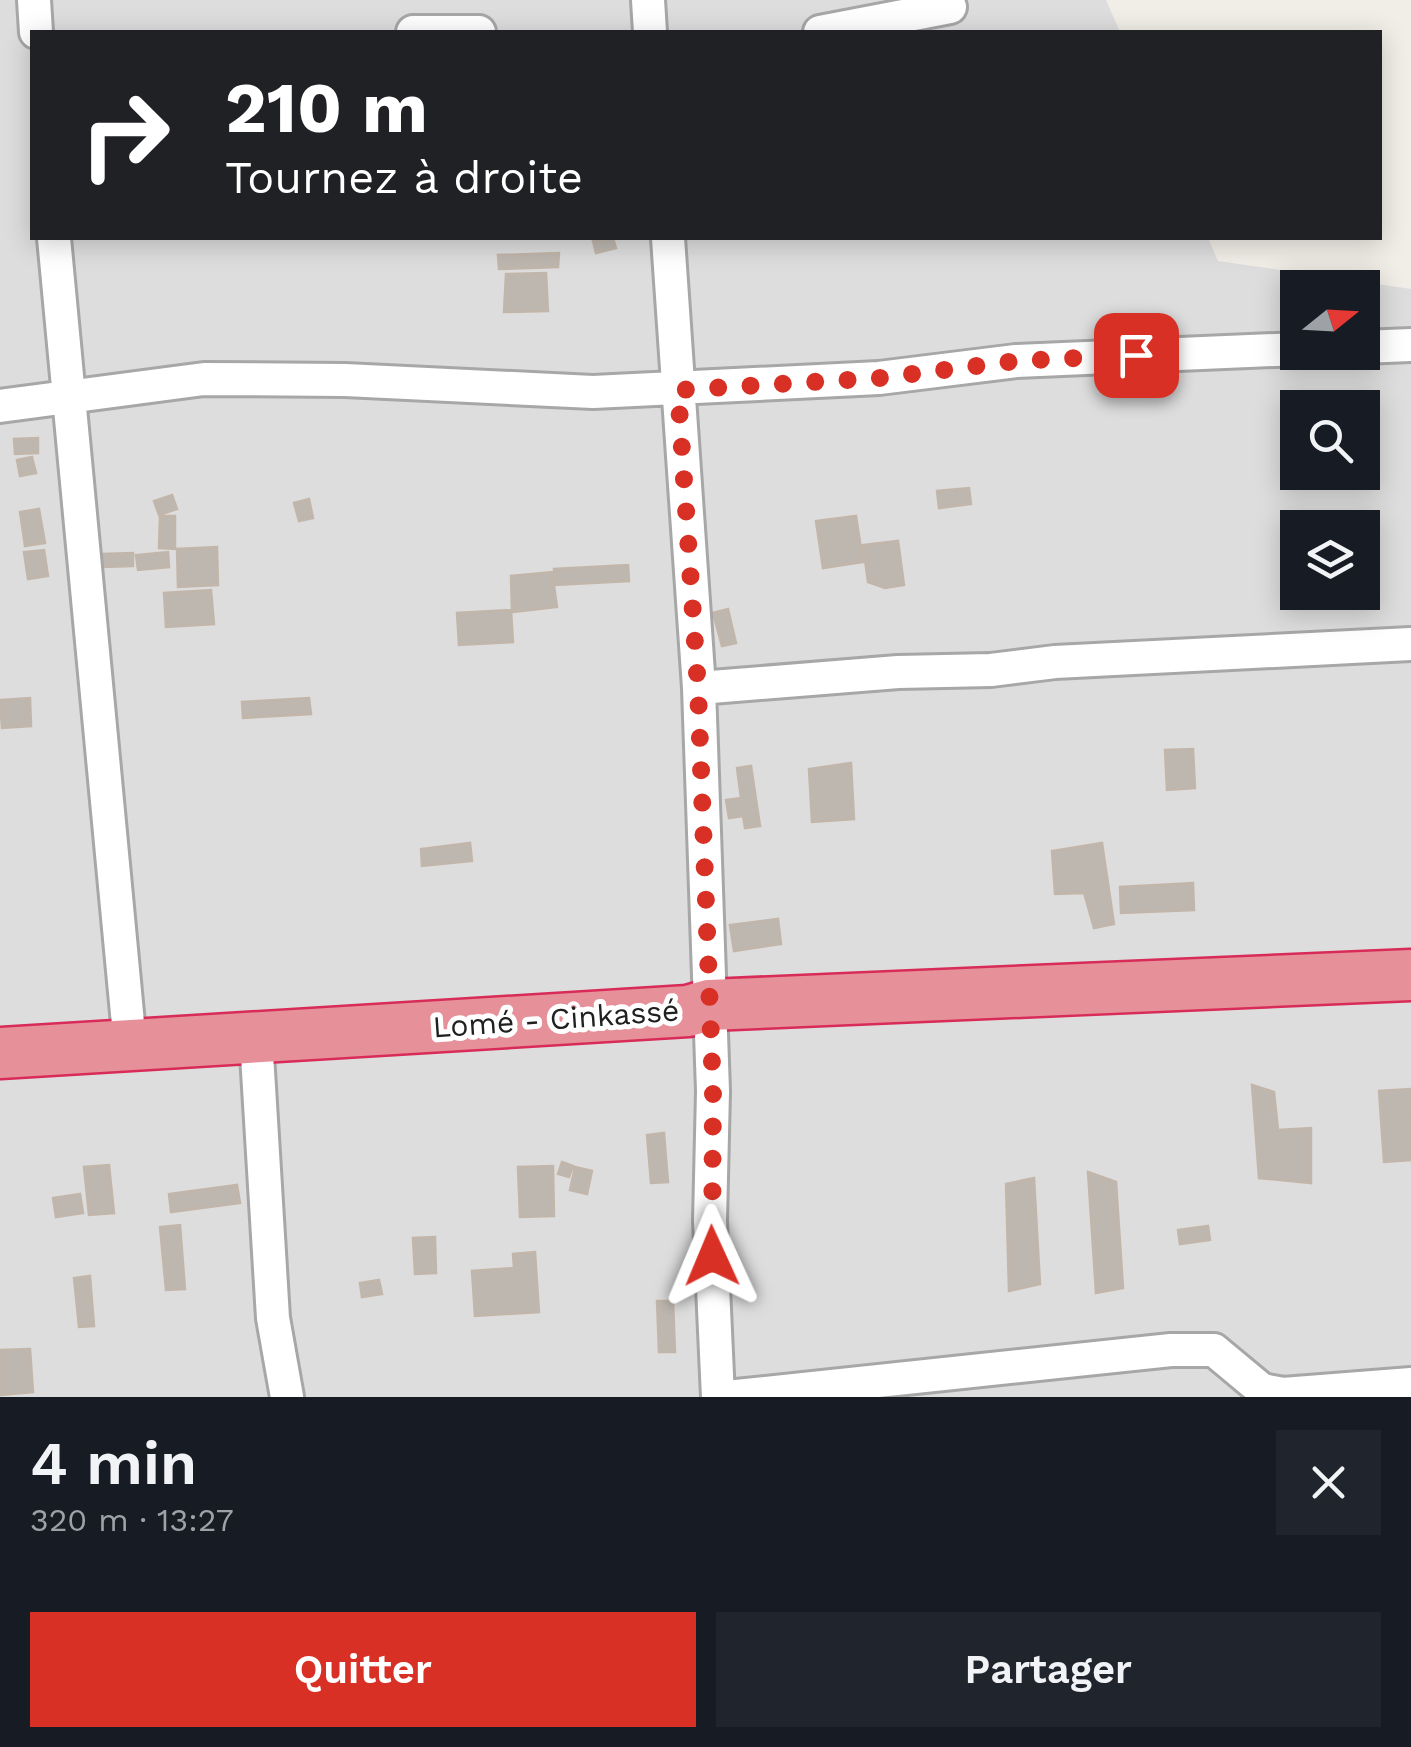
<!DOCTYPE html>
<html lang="fr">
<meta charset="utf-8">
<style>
body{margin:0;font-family:"Work Sans",sans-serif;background:#20242c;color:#f1f3f6;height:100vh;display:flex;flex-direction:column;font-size:38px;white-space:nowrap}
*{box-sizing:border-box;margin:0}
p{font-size:32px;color:#9ea1a6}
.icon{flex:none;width:55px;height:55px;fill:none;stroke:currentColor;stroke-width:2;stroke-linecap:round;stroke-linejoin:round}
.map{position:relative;height:1397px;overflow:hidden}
.side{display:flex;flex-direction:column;background:#171b24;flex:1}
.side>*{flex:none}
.banner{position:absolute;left:30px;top:30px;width:1352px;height:210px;border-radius:0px;box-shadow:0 5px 25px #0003;background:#202124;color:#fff;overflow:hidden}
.needle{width:65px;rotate:72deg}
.fabs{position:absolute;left:1280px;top:270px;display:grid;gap:20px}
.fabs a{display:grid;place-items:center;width:100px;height:100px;border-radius:0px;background:#171b24;box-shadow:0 5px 25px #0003;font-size:50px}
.pin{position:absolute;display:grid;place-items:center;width:85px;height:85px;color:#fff;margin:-42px;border-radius:20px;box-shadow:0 5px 15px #0006}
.me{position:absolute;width:110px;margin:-55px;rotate:359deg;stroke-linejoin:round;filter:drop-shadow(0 0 8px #0008)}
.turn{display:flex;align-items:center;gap:35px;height:210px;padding:0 30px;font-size:45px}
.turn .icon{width:130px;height:130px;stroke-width:2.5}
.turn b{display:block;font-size:70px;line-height:85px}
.round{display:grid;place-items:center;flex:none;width:105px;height:105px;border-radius:0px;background:#20242c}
.summary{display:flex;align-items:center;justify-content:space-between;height:170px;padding:0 30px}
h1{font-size:60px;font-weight:600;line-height:75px}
.action{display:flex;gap:20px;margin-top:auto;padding:20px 30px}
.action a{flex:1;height:115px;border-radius:0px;background:#d93025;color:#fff;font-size:40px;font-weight:600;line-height:115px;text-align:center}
.action a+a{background:#20242c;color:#f1f3f6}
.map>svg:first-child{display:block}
.residential{fill:#dedddd;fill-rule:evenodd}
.building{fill:#bdb7b0;stroke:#c2b6aa;stroke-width:2.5}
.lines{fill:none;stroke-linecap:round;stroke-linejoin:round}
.minor-casing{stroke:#a7a7a7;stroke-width:38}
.highway-casing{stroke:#d82b58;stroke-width:55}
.minor{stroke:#fff;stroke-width:32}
.highway{stroke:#e6919a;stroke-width:50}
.route{stroke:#d93025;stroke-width:18;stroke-dasharray:0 32.4}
.labels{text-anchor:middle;stroke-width:10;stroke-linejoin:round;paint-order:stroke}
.street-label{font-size:30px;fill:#202020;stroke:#fff}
</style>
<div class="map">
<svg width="1411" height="1397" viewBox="0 0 1411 1397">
<rect width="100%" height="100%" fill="#f1eee7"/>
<!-- residential -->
<path class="residential" d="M0,0H1106L1120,32H32V238H1208L1218,261L1411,289V1397H0ZM1298,288H1362V352H1298ZM1298,408H1362V472H1298ZM1298,528H1362V592H1298Z"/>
<!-- building -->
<path class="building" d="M613,238L616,248L596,253L593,241Z
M559,253L558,267L499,269L498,255Z
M546,273L548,311L504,312L506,274Z
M38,438V453L15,454L14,439Z
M32,457L36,473L20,476L17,460Z
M969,488L971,504L939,508L937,491Z
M172,495L177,509L159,515L154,501Z
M309,499L313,518L299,521L294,503Z
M39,509L45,543L25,546L20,512Z
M160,516H175V549L159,548Z
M856,516L863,562L823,568L816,521Z
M898,541L904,585L885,588L868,582L863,545Z
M217,547L218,585L178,587L177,549Z
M44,550L48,576L28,579L24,552Z
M168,552L169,567L138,570L136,555Z
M133,553V566L102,567V554Z
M628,565L629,581L555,585L554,569Z
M552,572L557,607L512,612L511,576Z
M211,590L214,624L166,627L164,593Z
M728,609L736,643L722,646L713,613Z
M511,610L513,642L459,645L457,613Z
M30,698L31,726L2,728L0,700Z
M309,698L311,714L243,718L242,702Z
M1193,749L1195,788L1167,790L1165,750Z
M851,763L854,819L812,822L809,769Z
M751,766L760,826L745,828L743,816L729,818L726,800L741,798L737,768Z
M470,843L472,861L422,866L421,849Z
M1102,843L1114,924L1094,928L1084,893L1055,894L1052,851Z
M1193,883L1194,910L1121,913L1120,887Z
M778,919L781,944L734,951L730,925Z
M1252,1085L1274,1092L1278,1130L1311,1128V1183L1259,1178Z
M1410,1089L1411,1160L1384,1162L1379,1091Z
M664,1133L668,1182L651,1183L647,1135Z
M562,1162L573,1166L569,1177L558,1174Z
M109,1165L114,1213L89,1215L84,1167Z
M553,1166L554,1216L520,1217L518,1167Z
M575,1167L592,1171L587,1194L570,1190Z
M1088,1172L1116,1182L1123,1288L1096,1293Z
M1034,1178L1040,1284L1009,1291L1006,1184Z
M237,1185L240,1203L171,1212L169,1194Z
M80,1194L83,1213L56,1217L53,1198Z
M180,1225L185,1289L166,1290L160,1227Z
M1208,1226L1210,1240L1180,1244L1178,1230Z
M435,1237L436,1273L415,1274L413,1238Z
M535,1252L539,1312L475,1316L472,1271L514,1268L513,1254Z
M90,1276L94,1326L79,1327L74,1278Z
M379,1280L382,1294L362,1297L360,1283Z
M657,1301H673L675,1352H659Z
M30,1349L33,1392L0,1395V1350Z"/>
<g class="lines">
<defs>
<path id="minor" d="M34,0L36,32
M648,0L650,32
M413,32H479
M820,32L950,7
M54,238L130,1045
M668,238L699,688L713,1091L710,1221L718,1397
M1362,347L1411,345
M0,406L204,379L345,380L593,392L879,378L1016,361L1298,349
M699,688L898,672L991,670L1055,662L1411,644
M256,1038L273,1318L287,1397
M727,1397L1171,1350H1214L1262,1390L1283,1394L1411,1384"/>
<path id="highway" d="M0,1053L688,1011L709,1005L1411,975"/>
</defs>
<!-- minor casing -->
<use href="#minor" class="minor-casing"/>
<!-- highway casing -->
<use href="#highway" class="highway-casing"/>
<!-- minor -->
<use href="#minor" class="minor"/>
<!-- highway -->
<use href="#highway" class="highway"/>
</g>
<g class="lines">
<!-- route -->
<path class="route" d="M712,1256L713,1091L698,688L678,390L879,378L1016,361L1136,355"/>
</g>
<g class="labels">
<!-- street labels -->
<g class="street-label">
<text transform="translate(556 1019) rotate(-4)" y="10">Lomé - Cinkassé</text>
</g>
</g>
</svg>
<div class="fabs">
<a><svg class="needle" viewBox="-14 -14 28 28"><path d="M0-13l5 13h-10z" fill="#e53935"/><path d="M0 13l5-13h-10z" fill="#9ea1a6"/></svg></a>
<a><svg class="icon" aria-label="search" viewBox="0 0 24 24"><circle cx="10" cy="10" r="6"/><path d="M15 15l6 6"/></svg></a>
<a><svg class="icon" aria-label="layers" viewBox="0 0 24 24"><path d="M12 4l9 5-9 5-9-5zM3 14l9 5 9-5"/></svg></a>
</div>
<div class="pin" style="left:1136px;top:355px;background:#d93025"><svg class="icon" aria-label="arrive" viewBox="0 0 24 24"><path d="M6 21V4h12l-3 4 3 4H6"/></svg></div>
<svg class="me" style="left:712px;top:1256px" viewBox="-20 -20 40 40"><path d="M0-17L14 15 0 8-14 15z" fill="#d93025" stroke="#fff" stroke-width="4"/></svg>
<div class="banner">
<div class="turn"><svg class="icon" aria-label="right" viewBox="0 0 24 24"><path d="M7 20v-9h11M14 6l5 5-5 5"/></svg><div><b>210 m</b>Tournez à droite</div></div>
</div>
</div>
<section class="side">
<div class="summary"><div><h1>4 min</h1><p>320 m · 13:27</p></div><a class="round"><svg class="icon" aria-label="close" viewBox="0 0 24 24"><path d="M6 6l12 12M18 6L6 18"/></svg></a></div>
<div class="action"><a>Quitter</a><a>Partager</a></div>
</section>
